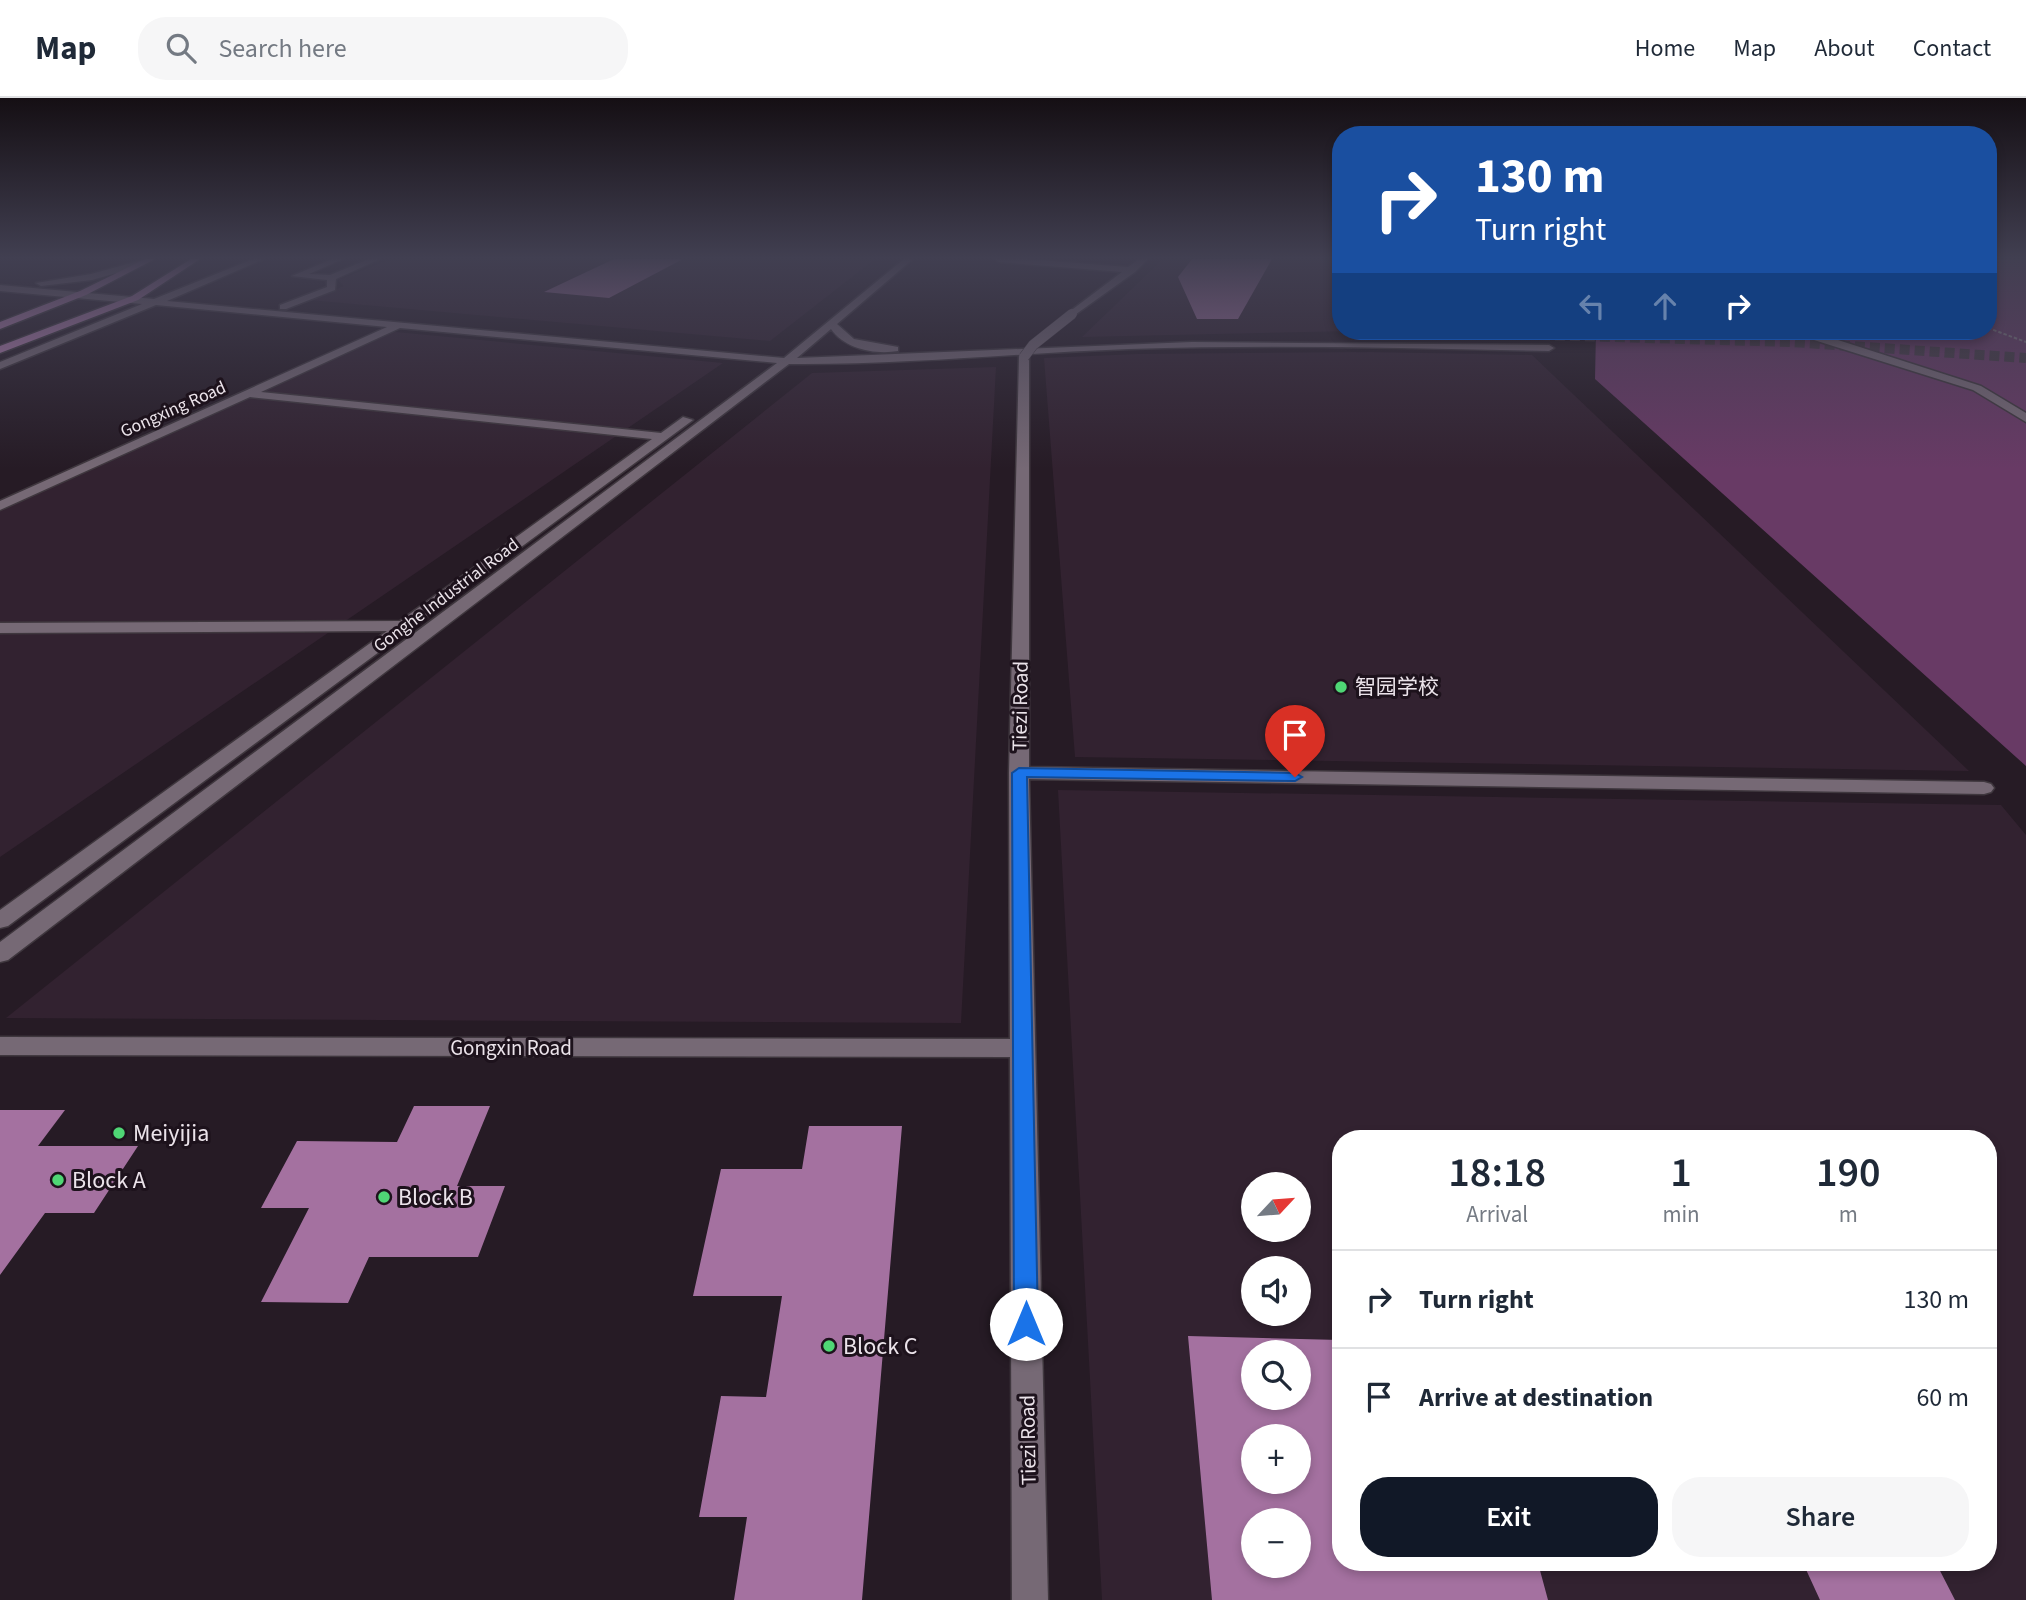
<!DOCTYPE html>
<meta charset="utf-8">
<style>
body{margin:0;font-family:"Source Sans 3","Noto Sans SC",sans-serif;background:#f6f6f7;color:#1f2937;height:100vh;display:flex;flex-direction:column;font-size:26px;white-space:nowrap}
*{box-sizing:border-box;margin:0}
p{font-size:23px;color:#747a83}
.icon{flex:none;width:38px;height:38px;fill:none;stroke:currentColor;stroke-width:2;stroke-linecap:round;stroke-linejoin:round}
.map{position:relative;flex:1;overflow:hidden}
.side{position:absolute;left:1332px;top:1032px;width:665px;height:441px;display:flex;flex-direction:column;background:#fff;border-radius:28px;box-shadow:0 4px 10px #0003}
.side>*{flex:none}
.banner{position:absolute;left:1332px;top:28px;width:665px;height:214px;border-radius:28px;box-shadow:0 4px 10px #0003;background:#1a4fa0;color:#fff;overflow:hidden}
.needle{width:46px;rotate:64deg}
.tools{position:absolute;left:1241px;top:1074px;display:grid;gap:14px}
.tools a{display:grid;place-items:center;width:70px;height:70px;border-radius:50%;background:#fff;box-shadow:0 4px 10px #0003;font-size:35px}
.pin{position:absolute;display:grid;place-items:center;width:60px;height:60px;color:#fff;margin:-72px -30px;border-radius:50% 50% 50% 0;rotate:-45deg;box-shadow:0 0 7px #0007}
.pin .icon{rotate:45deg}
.me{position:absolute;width:77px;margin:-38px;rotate:0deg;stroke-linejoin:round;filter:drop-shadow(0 0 5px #0008)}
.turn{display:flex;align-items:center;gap:24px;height:147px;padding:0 28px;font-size:32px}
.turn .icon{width:91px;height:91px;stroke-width:2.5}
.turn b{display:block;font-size:49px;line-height:60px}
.lanes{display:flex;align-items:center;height:66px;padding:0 28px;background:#0003;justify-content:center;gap:35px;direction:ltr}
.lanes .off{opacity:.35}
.eta{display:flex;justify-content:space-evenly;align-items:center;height:119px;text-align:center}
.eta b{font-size:42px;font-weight:600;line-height:49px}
.button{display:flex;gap:14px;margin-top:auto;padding:14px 28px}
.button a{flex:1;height:80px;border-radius:28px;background:#111827;color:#fff;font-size:28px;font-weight:600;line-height:80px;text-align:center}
.button a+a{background:#f6f6f7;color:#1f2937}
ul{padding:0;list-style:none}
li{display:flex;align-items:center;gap:21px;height:98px;padding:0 28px;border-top:2px solid #e0e1e3}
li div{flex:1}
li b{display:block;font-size:26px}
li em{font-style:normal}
header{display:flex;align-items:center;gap:42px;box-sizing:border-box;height:98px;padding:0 35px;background:#fff;border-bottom:2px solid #e0e1e3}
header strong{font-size:33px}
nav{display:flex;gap:38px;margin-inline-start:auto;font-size:24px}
.search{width:490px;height:63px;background:#f6f6f7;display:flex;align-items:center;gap:18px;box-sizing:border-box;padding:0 24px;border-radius:28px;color:#747a83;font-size:26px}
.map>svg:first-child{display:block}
.built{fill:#322230;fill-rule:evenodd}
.forest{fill:#683a65}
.building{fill:#a471a0;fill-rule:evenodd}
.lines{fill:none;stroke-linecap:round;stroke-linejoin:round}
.minor-tunnel{stroke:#443943;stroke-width:10;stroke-dasharray:10 5;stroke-linecap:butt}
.minor-casing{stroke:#3f373e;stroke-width:3}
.major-casing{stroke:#3f373e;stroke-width:3}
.path{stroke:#867d85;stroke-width:2;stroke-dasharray:3.5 2;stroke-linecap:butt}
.minor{fill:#766975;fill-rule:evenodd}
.major{fill:#b47fb0;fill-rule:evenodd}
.minor-bridge-casing{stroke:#3f373e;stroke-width:11;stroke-linecap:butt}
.minor-bridge{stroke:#766975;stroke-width:10}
.route{fill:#1a73e8;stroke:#114b97;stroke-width:2}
.poi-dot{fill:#4fd675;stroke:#1d121c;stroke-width:2.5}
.labels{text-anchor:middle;stroke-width:6;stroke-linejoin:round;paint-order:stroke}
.far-street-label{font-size:18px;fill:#ebe3ea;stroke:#1d121c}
.poi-label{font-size:21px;fill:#ebe3ea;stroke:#1d121c;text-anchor:start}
.street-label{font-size:21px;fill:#ebe3ea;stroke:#1d121c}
.near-poi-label{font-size:24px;fill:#ebe3ea;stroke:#1d121c;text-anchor:start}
</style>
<header>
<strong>Map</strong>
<div class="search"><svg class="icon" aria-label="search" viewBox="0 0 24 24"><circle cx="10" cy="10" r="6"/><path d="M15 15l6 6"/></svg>Search here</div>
<nav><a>Home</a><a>Map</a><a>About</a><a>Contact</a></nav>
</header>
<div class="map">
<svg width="2026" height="1502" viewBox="0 0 2026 1502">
<rect width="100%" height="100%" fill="#261b25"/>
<!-- built -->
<path class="built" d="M391,161H875L770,243L309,202L344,188L338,182Z
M1163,161H1340V233H1355L1082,239Z
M385,233L723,265L0,759V408Z
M1372,254L1532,257L1969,673L1075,659L1044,260L1137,256Z
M996,269L961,925L6,920L812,275Z
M1058,692L2001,707L2026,737V1502H1102ZM1340,1041H1988V1465H1340ZM1253,1087H1298V1132H1253ZM1253,1171H1298V1216H1253ZM1253,1255H1298V1300H1253ZM1253,1339H1298V1384H1253ZM1253,1423H1298V1468H1253Z"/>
<!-- forest -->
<path class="forest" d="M1988,161H2026V668L1595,281L1596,233H1988Z"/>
<!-- building -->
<path class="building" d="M614,161H683L609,200L544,194Z
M1192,161H1272L1238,221H1197L1178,179Z
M414,1008H490L457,1088H505L478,1159H369L348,1205L261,1204L309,1110H261L297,1043L397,1044Z
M0,1012H65L38,1048H138L94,1115H45L0,1177Z
M809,1028H902L862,1502H734L747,1419H699L721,1298L766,1299L782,1198H693L721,1071H802Z
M1188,1238L1340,1242V1465H1538L1548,1502H1212ZM1253,1255H1298V1300H1253ZM1253,1339H1298V1384H1253ZM1253,1423H1298V1468H1253Z
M1803,1465H1936L1955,1502H1820Z"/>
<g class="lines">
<!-- minor-tunnel -->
<path class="minor-tunnel" d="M1540,237L1792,244L2026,260"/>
<defs>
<path id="minor" d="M253,161H264L167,203L784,260L904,161H913L837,226L854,241L898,249V253C875,257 845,251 831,231L797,260L1192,244L1549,247L1554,250L1549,253C1409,250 1269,246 1129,251C1016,255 903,267 789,266L8,862L0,864V844L777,265L400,230L261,294L661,335L683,319L693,322L8,828L0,830V812L387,533L0,535V525L400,523L652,341L250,299L0,412V403L387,229L156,207L0,271V264L142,206L0,193V187L154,201Z
M332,161H343L309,176L330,177L369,161H380L336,181L335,192L286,211H280V207L327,189V182L292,178Z
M995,161H1027L1128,169L1139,161H1148L1135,174L1072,219L1067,216L1069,214L1122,174L999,164Z
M142,162L145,167L92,182L41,188L36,185L91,176Z
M1797,233H1810L1981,288L2026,315V324L1973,292L1814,242Z
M1024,256L1029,259V669L1984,684L1991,686L1994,690L1991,694L1984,696L1029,681L1048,1502H1012L1010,959L0,957V939L1010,941L1009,675L1019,259Z"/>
<path id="major" d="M145,161H155L86,197L0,231V224L80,193Z
M191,161H200L138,202L0,255V248L132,198Z"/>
</defs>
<!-- minor casing -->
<use href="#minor" class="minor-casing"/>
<!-- major casing -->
<use href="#major" class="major-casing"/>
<!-- path -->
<path class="path" d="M1988,230L2026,244"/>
<!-- minor -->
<use href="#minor" class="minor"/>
<!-- major -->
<use href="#major" class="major"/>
<defs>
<path id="minor-bridge" d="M1024,259L1033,247L1072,216"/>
</defs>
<!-- minor-bridge casing -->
<use href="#minor-bridge" class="minor-bridge-casing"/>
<!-- minor-bridge -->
<use href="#minor-bridge" class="minor-bridge"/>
</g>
<!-- sky -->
<linearGradient id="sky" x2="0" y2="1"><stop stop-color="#150f14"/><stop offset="0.43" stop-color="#413f51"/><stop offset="1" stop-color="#413f51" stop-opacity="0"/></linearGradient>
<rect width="2026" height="371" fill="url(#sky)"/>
<!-- route -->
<path class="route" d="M1019,670L1295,675L1302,679L1295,683L1027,679L1038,1226L1035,1234L1026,1237L1018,1234L1014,1226L1012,675Z"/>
<!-- markers -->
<g class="poi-dot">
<circle cx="1341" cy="589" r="7"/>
<circle cx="119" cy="1035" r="7"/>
<circle cx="58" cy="1082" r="7"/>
<circle cx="384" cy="1099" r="7"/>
<circle cx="829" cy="1248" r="7"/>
</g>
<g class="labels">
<!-- far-street labels -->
<g class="far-street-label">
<text transform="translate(173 311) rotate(-24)" y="6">Gongxing Road</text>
<text transform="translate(446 497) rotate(-37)" y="6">Gonghe Industrial Road</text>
</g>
<!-- poi labels -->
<g class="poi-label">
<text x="1355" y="596">智园学校</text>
</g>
<!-- street labels -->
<g class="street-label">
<text transform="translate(1020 608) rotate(-89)" y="7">Tiezi Road</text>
<text x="511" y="957">Gongxin Road</text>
<text transform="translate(1028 1342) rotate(-91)" y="7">Tiezi Road</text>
</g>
<!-- near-poi labels -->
<g class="near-poi-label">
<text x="133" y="1043">Meiyijia</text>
<text x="72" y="1090">Block A</text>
<text x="398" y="1107">Block B</text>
<text x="843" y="1256">Block C</text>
</g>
</g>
</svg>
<div class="tools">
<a><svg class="needle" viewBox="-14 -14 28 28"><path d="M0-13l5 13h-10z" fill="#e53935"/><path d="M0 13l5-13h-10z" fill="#747a83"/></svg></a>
<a><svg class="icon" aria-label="sound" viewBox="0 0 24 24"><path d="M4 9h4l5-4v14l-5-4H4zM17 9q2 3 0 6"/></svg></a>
<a><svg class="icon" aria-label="search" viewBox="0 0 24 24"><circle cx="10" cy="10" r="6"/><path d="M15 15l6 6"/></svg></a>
<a>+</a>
<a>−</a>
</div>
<div class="pin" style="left:1295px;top:679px;background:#d93025"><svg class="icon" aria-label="arrive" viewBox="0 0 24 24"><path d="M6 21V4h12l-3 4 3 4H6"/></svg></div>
<svg class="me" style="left:1026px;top:1226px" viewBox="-20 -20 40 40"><circle r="19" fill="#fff"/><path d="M0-13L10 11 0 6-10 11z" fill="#1a73e8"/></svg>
<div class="banner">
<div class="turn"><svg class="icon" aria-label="right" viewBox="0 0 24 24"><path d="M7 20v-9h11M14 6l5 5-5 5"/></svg><div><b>130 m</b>Turn right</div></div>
<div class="lanes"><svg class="icon off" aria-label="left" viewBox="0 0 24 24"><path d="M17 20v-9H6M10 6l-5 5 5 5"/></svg><svg class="icon off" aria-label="ahead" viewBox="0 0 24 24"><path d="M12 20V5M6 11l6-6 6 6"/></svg><svg class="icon" aria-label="right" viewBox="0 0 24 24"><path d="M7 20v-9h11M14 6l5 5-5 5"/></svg></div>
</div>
<section class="side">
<div class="eta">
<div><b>18:18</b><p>Arrival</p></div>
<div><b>1</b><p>min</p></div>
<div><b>190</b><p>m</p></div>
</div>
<ul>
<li><svg class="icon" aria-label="right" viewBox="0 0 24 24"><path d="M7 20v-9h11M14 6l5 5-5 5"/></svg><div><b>Turn right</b></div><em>130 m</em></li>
<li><svg class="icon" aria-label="arrive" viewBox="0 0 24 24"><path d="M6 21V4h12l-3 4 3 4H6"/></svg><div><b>Arrive at destination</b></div><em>60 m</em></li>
</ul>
<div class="button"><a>Exit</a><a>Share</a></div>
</section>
</div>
